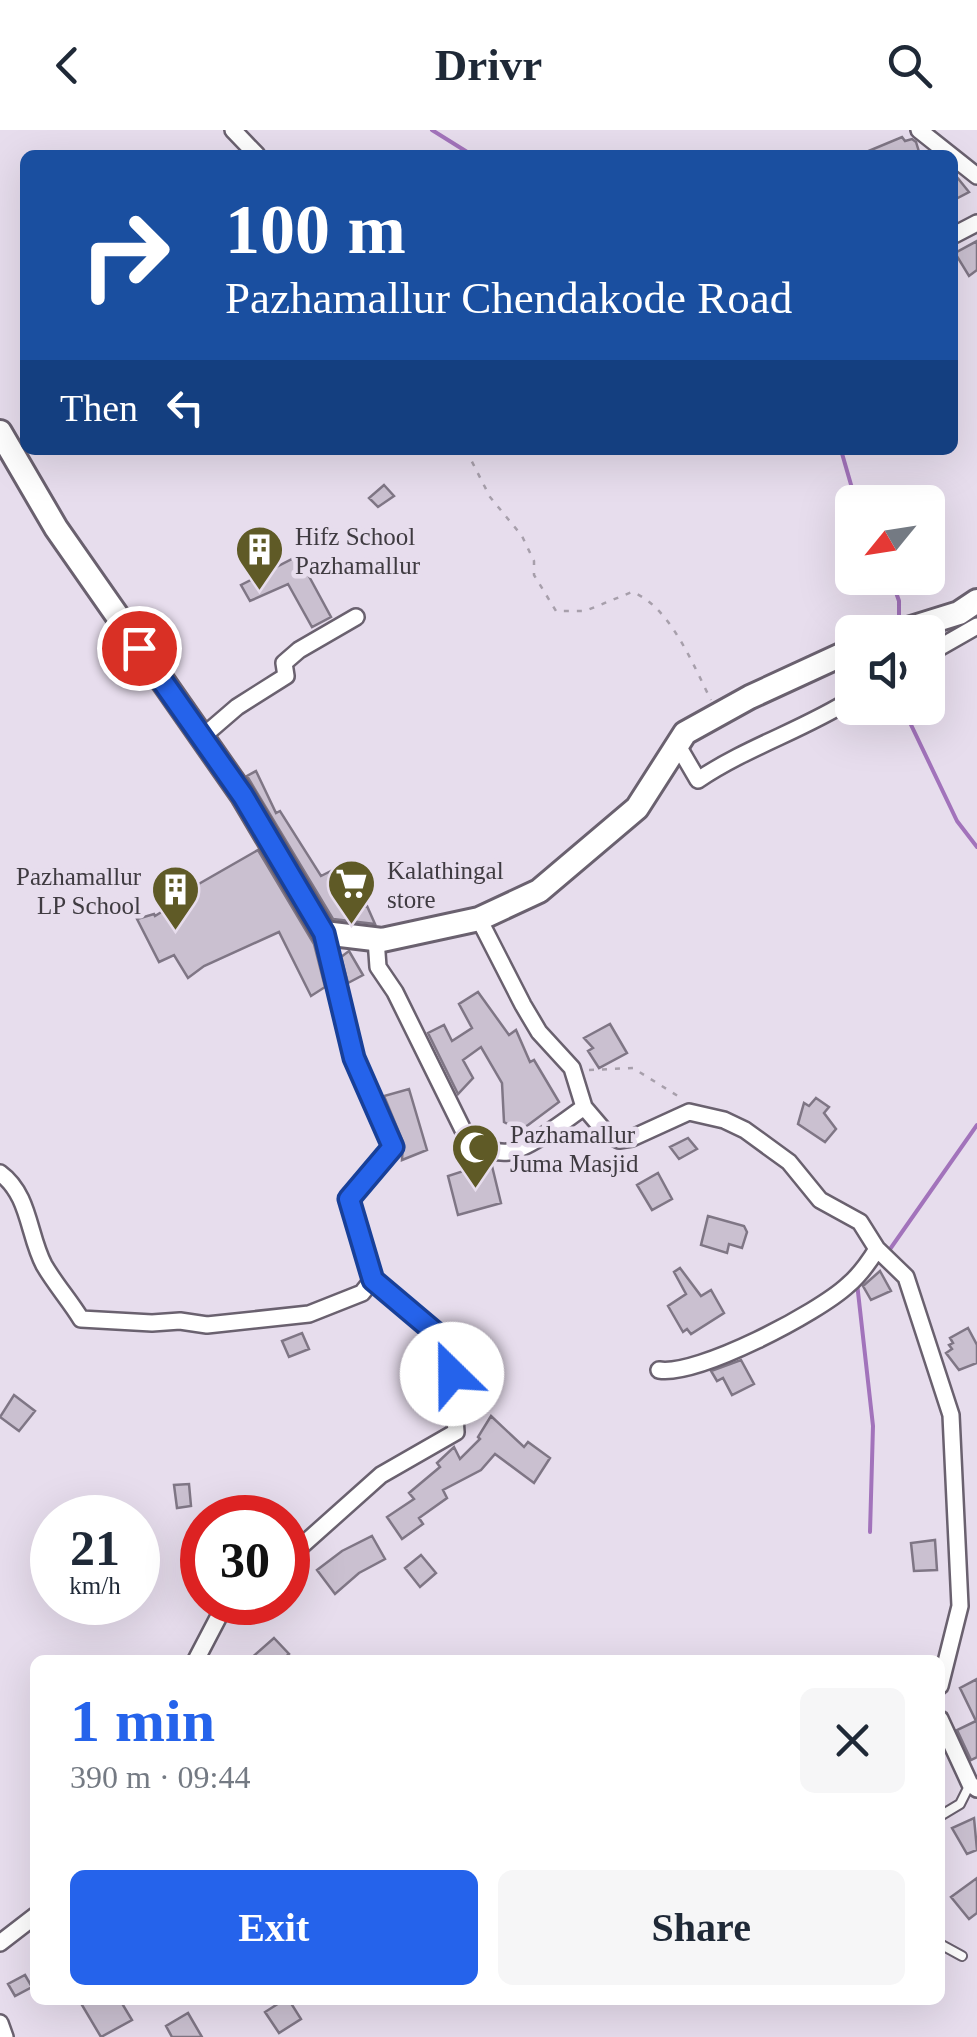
<!DOCTYPE html>
<meta charset="utf-8">
<style>
body{margin:0;font-family:Georgia,serif;background:#f6f6f7;color:#1f2937;height:100vh;display:flex;flex-direction:column;font-size:38px;white-space:nowrap}
*{box-sizing:border-box;margin:0}
p{font-size:32px;color:#747a83}
.icon{flex:none;width:55px;height:55px;fill:none;stroke:currentColor;stroke-width:2;stroke-linecap:round;stroke-linejoin:round}
.map{position:relative;flex:1;overflow:hidden}
.details{position:absolute;left:30px;top:1525px;width:915px;height:350px;display:flex;flex-direction:column;background:#fff;border-radius:15px;box-shadow:0 10px 40px #0002}
.details>*{flex:none}
.hud{position:absolute;left:20px;top:20px;width:938px;height:305px;border-radius:15px;box-shadow:0 10px 40px #0002;background:#1a4fa0;color:#fff;overflow:hidden}
.needle{width:65px;rotate:240deg}
.tools{position:absolute;left:835px;top:355px;display:grid;gap:20px}
.tools a{display:grid;place-items:center;width:110px;height:110px;border-radius:15px;background:#fff;box-shadow:0 10px 40px #0002;font-size:50px}
.speed{position:absolute;left:30px;top:1365px;display:flex;gap:20px;font-size:50px;font-weight:700;text-align:center}
.speed>*{display:grid;place-content:center;width:130px;height:130px;border-radius:50%;background:#fff;box-shadow:0 10px 40px #0002;line-height:1}
.speed small{font-size:25px;font-weight:400}
.speed .limit{border:15px solid #d22;background:#fff;color:#111}
.pin{position:absolute;display:grid;place-items:center;width:85px;height:85px;color:#fff;margin:-42px;border:5px solid #fff;border-radius:50%;box-shadow:0 2px 10px #0007}
.me{position:absolute;width:110px;margin:-55px;rotate:337deg;stroke-linejoin:round;filter:drop-shadow(0 0 8px #0008)}
.turn{display:flex;align-items:center;gap:35px;height:210px;padding:0 40px;font-size:45px}
.turn .icon{width:130px;height:130px;stroke-width:2.5}
.turn b{display:block;font-size:70px;line-height:85px}
.then{display:flex;align-items:center;height:95px;padding:0 40px;background:#0003;gap:20px;font-size:38px}
.round{display:grid;place-items:center;flex:none;width:105px;height:105px;border-radius:15px;background:#f6f6f7}
.headline{display:flex;align-items:center;justify-content:space-between;height:170px;padding:0 40px}
h1{font-size:60px;font-weight:800;line-height:75px;color:#2563eb}
.button{display:flex;gap:20px;margin-top:auto;padding:20px 40px}
.button a{flex:1;height:115px;border-radius:15px;background:#2563eb;color:#fff;font-size:40px;font-weight:800;line-height:115px;text-align:center}
.button a+a{background:#f6f6f7;color:#1f2937}
header{display:flex;justify-content:space-between;align-items:center;height:130px;padding:0 40px;background:#fff;font-size:45px;font-weight:800}
.map>svg:first-child{display:block}
.lines{fill:none;stroke-linecap:round;stroke-linejoin:round}
.stream{stroke:#a273bb;stroke-width:4}
.building{fill:#cac0d0;stroke:#7f7685;stroke-width:2.5}
.lane-casing{stroke:#6a616f;stroke-width:12}
.street-casing{stroke:#6a616f;stroke-width:20}
.secondary-casing{stroke:#6a616f;stroke-width:28}
.path{stroke:#a79fab;stroke-width:2.5;stroke-dasharray:5 8;stroke-linecap:butt}
.lane{stroke:#fff;stroke-width:8}
.street{stroke:#fff;stroke-width:15}
.secondary{stroke:#fff;stroke-width:22}
.route-casing{stroke:#184099;stroke-width:25}
.route{stroke:#2563eb;stroke-width:18}
.labels{text-anchor:middle;stroke-width:9;stroke-linejoin:round;paint-order:stroke}
.poi-label{font-size:25px;fill:#3f3b41;stroke:#e7dded;text-anchor:start}
</style>
<header><svg class="icon" aria-label="back" viewBox="0 0 24 24"><path d="M15 5l-7 7 7 7"/></svg>Drivr<svg class="icon" aria-label="search" viewBox="0 0 24 24"><circle cx="10" cy="10" r="6"/><path d="M15 15l6 6"/></svg></header>
<div class="map">
<svg width="977" height="1907" viewBox="0 0 977 1907">
<rect width="100%" height="100%" fill="#e7dded"/>
<g class="lines">
<!-- stream -->
<path class="stream" d="M432,0L472,25
M841,320L856,372
M891,448L899,471V493
M903,578L957,691L977,717
M888,1122L977,995
M857,1153L873,1296L870,1402"/>
</g>
<!-- building -->
<path class="building" d="M902,7L905,11L912,9L916,12L920,25H859Z
M952,41L969,62L952,71Z
M977,111V140L969,146L955,123Z
M384,355L394,366L378,377L369,368Z
M298,426L331,487L312,497L288,454L250,471L241,455Z
M256,641L276,683L280,681L321,746L333,740L348,781L367,776L375,794L333,789L247,646Z
M258,720L314,814L325,857L311,866L279,802L204,836L188,848L174,825L159,832L137,789L154,784L155,786L192,763L190,759Z
M349,821L363,845L348,853L341,827Z
M478,862L509,905L516,900L530,932L534,930L559,972L520,1001L504,992L502,953L481,917L463,930L473,948L458,964L428,903L444,895L452,911L472,898L459,874Z
M610,894L627,923L599,938L588,921L593,918L584,908Z
M409,959L427,1020L402,1030L403,1012L384,966Z
M816,968L829,977L824,983L836,999L825,1012L798,994L804,973L809,976Z
M688,1008L697,1019L679,1029L670,1017Z
M491,1032L501,1073L458,1085L448,1046Z
M658,1043L672,1069L652,1080L637,1055Z
M708,1086L744,1096L747,1102L742,1118L729,1114L727,1123L701,1115Z
M680,1138L701,1166L711,1160L724,1183L691,1204L687,1199L683,1202L668,1176L686,1164L674,1142Z
M880,1141L891,1161L871,1170L863,1156Z
M968,1198L977,1215V1233L959,1240L946,1223L952,1219L949,1215L953,1213L950,1208Z
M302,1203L309,1219L289,1227L282,1211Z
M741,1230L754,1254L732,1265L723,1248L717,1251L711,1241Z
M14,1265L35,1281L19,1301L0,1287Z
M491,1286L524,1317L528,1312L550,1328L534,1353L495,1324L481,1340L443,1360L447,1368L419,1388L423,1394L402,1409L387,1387L414,1369L409,1363L440,1337L437,1333L454,1317L460,1329L480,1309L478,1307Z
M189,1354L191,1376L177,1378L174,1355Z
M372,1406L385,1429L359,1443L335,1464L317,1440L342,1421Z
M935,1410L937,1440L914,1441L911,1413Z
M421,1425L436,1443L420,1457L405,1438Z
M274,1508L289,1524L282,1530H249Z
M977,1549V1627L971,1630L957,1600L976,1591L960,1558Z
M974,1688L977,1720L967,1724L952,1698Z
M977,1748V1783L969,1789L951,1767Z
M25,1845L32,1857L15,1866L8,1854Z
M79,1870H120L132,1890L101,1907Z
M284,1870H289L301,1889L279,1903L265,1882Z
M188,1883L202,1907H172L166,1896Z"/>
<g class="lines">
<defs>
<path id="lane" d="M940,1686L960,1674L970,1654
M940,1814L962,1826"/>
<path id="street" d="M233,0L257,25
M919,0L977,46
M952,106L977,93
M928,524L977,496
M201,608L237,577L286,546L284,533L299,520L356,487
M677,614L698,650C747,617 803,600 852,569
M479,789L523,875L539,902L572,938L584,977L607,1004L619,1010L632,1008L689,982L724,990L745,1000L789,1032L820,1070L860,1092L877,1119L906,1147L951,1285L960,1476L940,1556
M376,809L378,837L395,862L469,1012C480,1016 495,1024 508,1022C529,1019 566,990 584,977
M0,1043C30,1065 28,1105 44,1135C55,1154 70,1171 81,1189L152,1193L180,1191L207,1195L309,1184L362,1163L373,1149
M659,1240C698,1246 818,1183 848,1155C860,1145 869,1132 877,1119
M288,1428L381,1345L456,1302L450,1215L373,1149L349,1069L393,1017L354,928L324,803
M196,1530L219,1486L236,1472
M940,1589L970,1654L977,1659
M0,1813L35,1786
M0,1893L5,1907"/>
<path id="secondary" d="M0,302L56,398L243,666L324,803L382,810L479,789L539,761L637,678L685,603L750,567L852,520
M898,502L959,483L977,471"/>
</defs>
<!-- lane casing -->
<use href="#lane" class="lane-casing"/>
<!-- street casing -->
<use href="#street" class="street-casing"/>
<!-- secondary casing -->
<use href="#secondary" class="secondary-casing"/>
<!-- path -->
<path class="path" d="M466,320L490,367L522,406L534,431V445L556,481H585L632,462C670,476 693,535 711,570
M589,940L633,938L681,968"/>
<!-- lane -->
<use href="#lane" class="lane"/>
<!-- street -->
<use href="#street" class="street"/>
<!-- secondary -->
<use href="#secondary" class="secondary"/>
</g>
<g class="lines">
<defs>
<path id="route" d="M139,518L243,666L324,803L354,928L393,1017L349,1069L373,1150L450,1215L452,1244"/>
</defs>
<!-- route casing -->
<use href="#route" class="route-casing"/>
<!-- route -->
<use href="#route" class="route"/>
</g>
<!-- icons -->
<defs>
<symbol id="building-pin" viewBox="-11 -11 22 30"><path d="M0 17L-7.5 6A9.5 9.5 0 1 1 7.5 6Z" fill="#5f5a26" stroke="#e7dded"/><path d="M-4-6H4V6H1V3H-1V6H-4ZM-2.5-4.3h1.7v1.8h-1.7ZM.8-4.3h1.7v1.8H.8ZM-2.5-1h1.7V.8h-1.7ZM.8-1h1.7V.8H.8Z" fill="#fff"/></symbol>
<symbol id="supermarket-pin" viewBox="-11 -11 22 30"><path d="M0 17L-7.5 6A9.5 9.5 0 1 1 7.5 6Z" fill="#5f5a26" stroke="#e7dded"/><path d="M-6-5.5h2.5l.6 2H6L4.5 2H-2.5L-4.4-4H-6ZM-1.5 3.2a1.3 1.3 0 1 0 .1 0ZM3 3.2a1.3 1.3 0 1 0 .1 0Z" fill="#fff"/></symbol>
<symbol id="mosque-pin" viewBox="-11 -11 22 30"><path d="M0 17L-7.5 6A9.5 9.5 0 1 1 7.5 6Z" fill="#5f5a26" stroke="#e7dded"/><path d="M3.5-4.9A6 6 0 1 0 3.5 4.9A5 5 0 1 1 3.5-4.9Z" fill="#fff"/></symbol>
</defs>
<g fill-rule="evenodd">
<use href="#building-pin" x="232" y="392" width="55" height="75"/>
<use href="#supermarket-pin" x="324" y="726" width="55" height="75"/>
<use href="#building-pin" x="148" y="732" width="55" height="75"/>
<use href="#mosque-pin" x="448" y="990" width="55" height="75"/>
</g>
<g class="labels">
<!-- poi labels -->
<g class="poi-label">
<text x="295" y="415">Hifz School<tspan x="295" dy="29">Pazhamallur</tspan></text>
<text x="387" y="749">Kalathingal<tspan x="387" dy="29">store</tspan></text>
<text x="141" y="755" text-anchor="end">Pazhamallur<tspan x="141" dy="29">LP School</tspan></text>
<text x="510" y="1013">Pazhamallur<tspan x="510" dy="29">Juma Masjid</tspan></text>
</g>
</g>
</svg>
<div class="tools">
<a><svg class="needle" viewBox="-14 -14 28 28"><path d="M0-13l5 13h-10z" fill="#e53935"/><path d="M0 13l5-13h-10z" fill="#747a83"/></svg></a>
<a><svg class="icon" aria-label="sound" viewBox="0 0 24 24"><path d="M4 9h4l5-4v14l-5-4H4zM17 9q2 3 0 6"/></svg></a>
</div>
<div class="speed"><div>21<small>km/h</small></div><div class="limit">30</div></div>
<div class="pin" style="left:139px;top:518px;background:#d93025"><svg class="icon" aria-label="arrive" viewBox="0 0 24 24"><path d="M6 21V4h12l-3 4 3 4H6"/></svg></div>
<svg class="me" style="left:452px;top:1244px" viewBox="-20 -20 40 40"><circle r="19" fill="#fff"/><path d="M0-13L10 11 0 6-10 11z" fill="#2563eb"/></svg>
<div class="hud">
<div class="turn"><svg class="icon" aria-label="right" viewBox="0 0 24 24"><path d="M7 20v-9h11M14 6l5 5-5 5"/></svg><div><b>100 m</b>Pazhamallur Chendakode Road</div></div>
<div class="then">Then<svg class="icon" aria-label="left" viewBox="0 0 24 24"><path d="M17 20v-9H6M10 6l-5 5 5 5"/></svg></div>
</div>
<section class="details">
<div class="headline"><div><h1>1 min</h1><p>390 m · 09:44</p></div><a class="round"><svg class="icon" aria-label="close" viewBox="0 0 24 24"><path d="M6 6l12 12M18 6L6 18"/></svg></a></div>
<div class="button"><a>Exit</a><a>Share</a></div>
</section>
</div>
